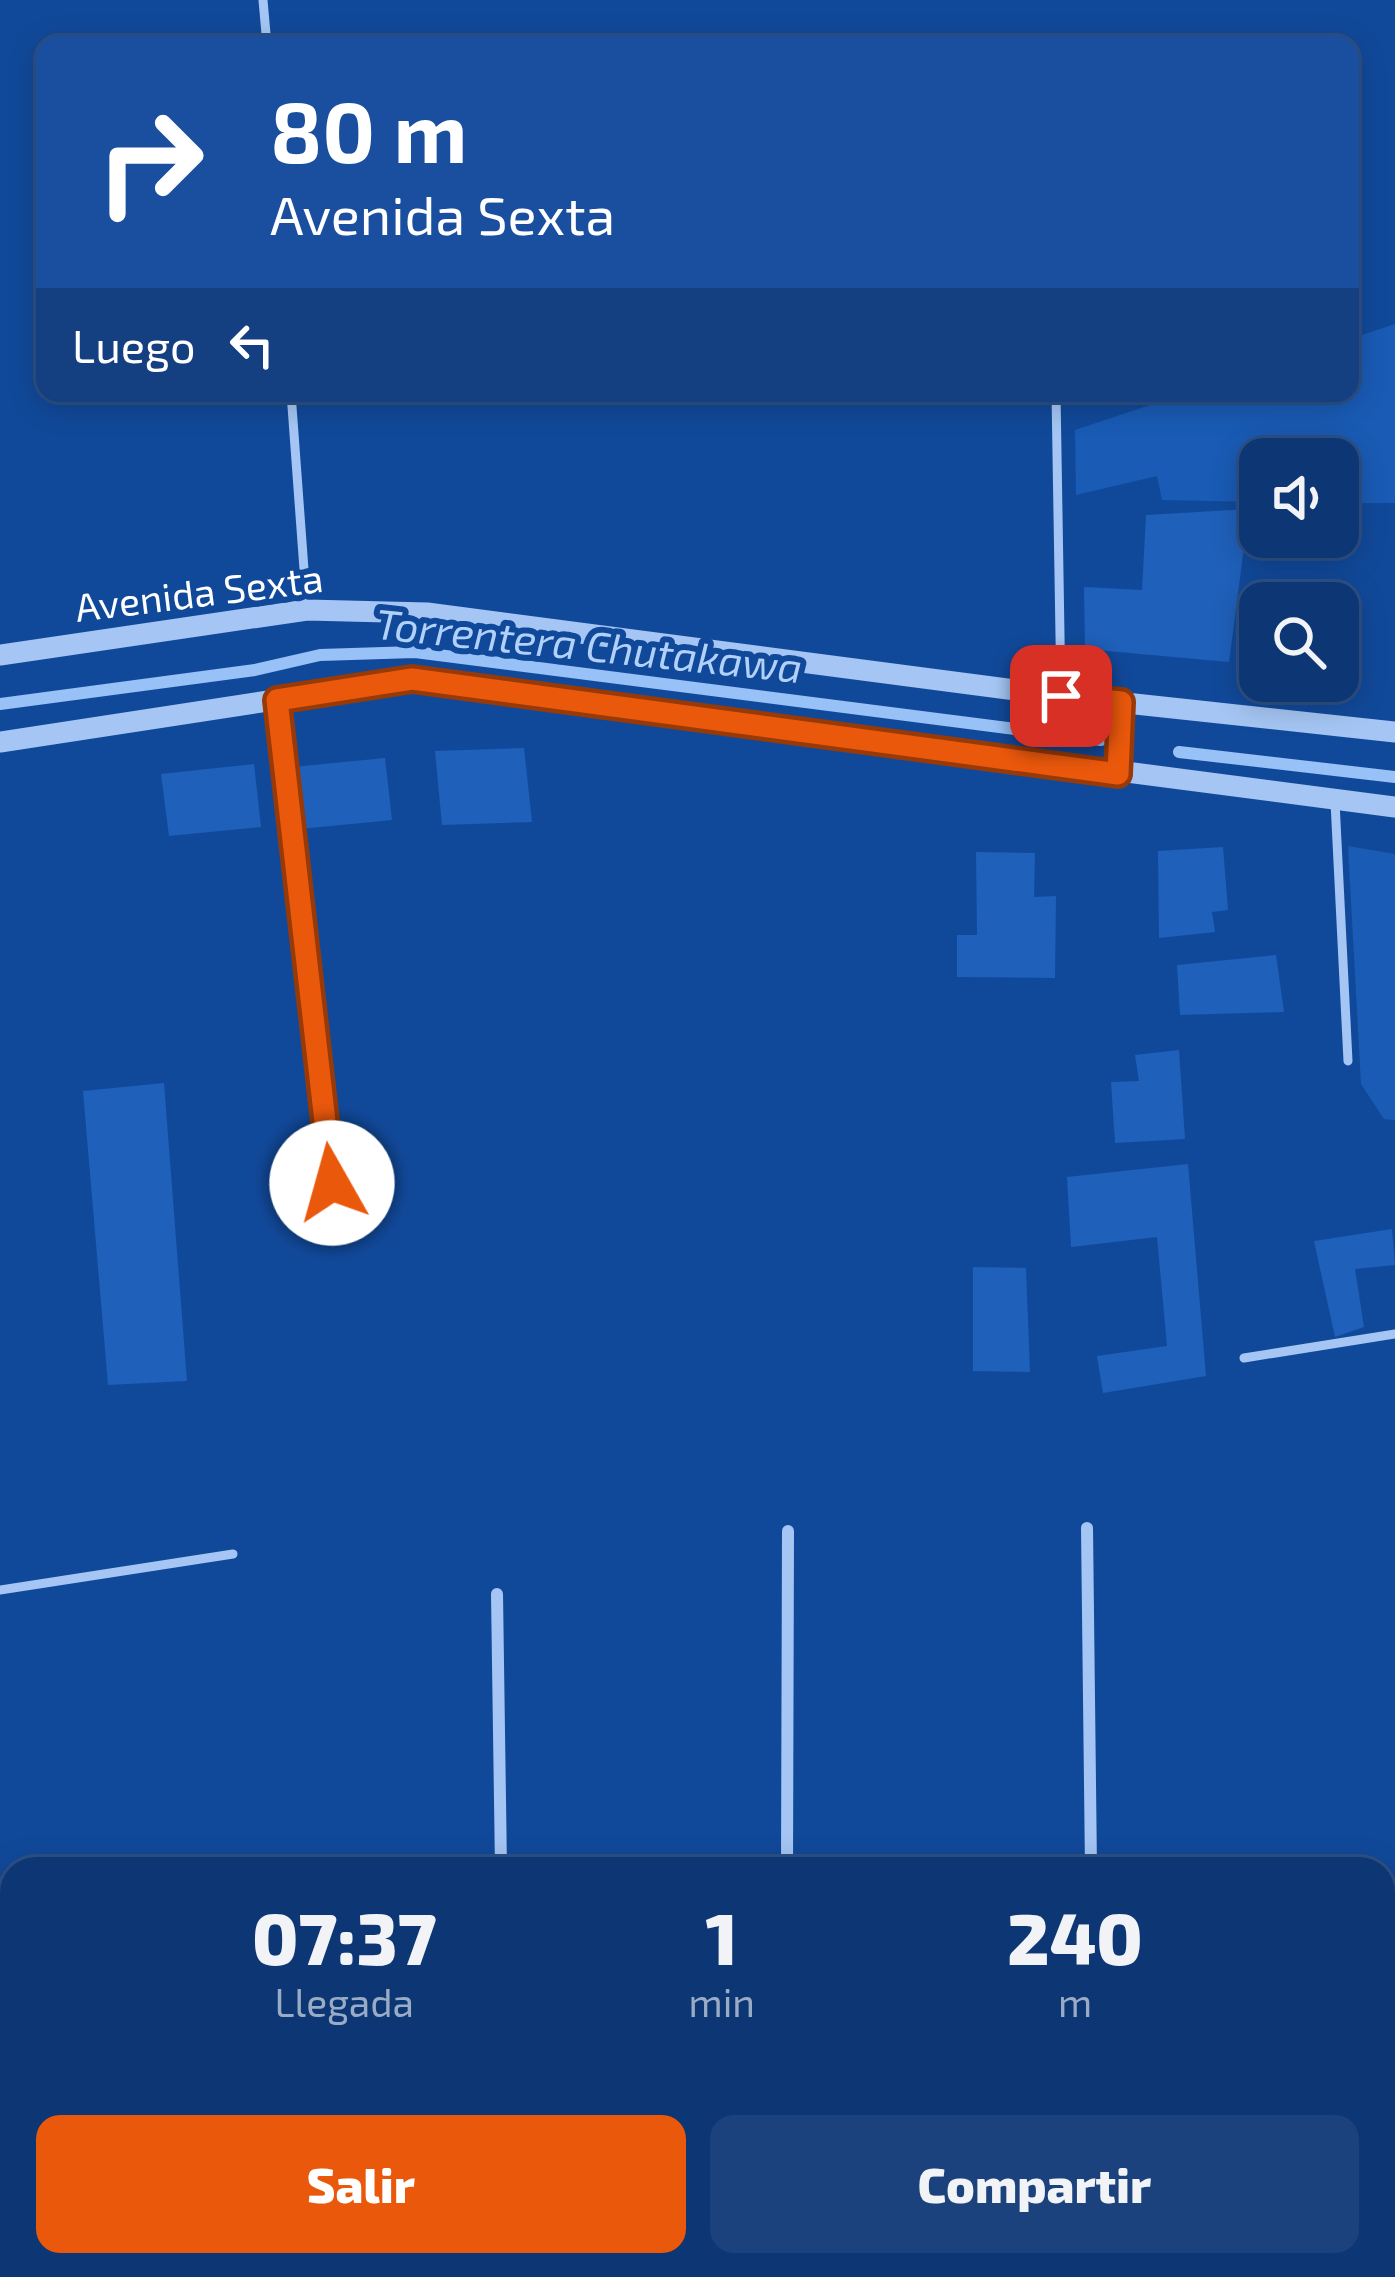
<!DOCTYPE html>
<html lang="es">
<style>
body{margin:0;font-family:"Exo 2",sans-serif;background:#1b427c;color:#f1f3f6;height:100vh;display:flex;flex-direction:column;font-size:45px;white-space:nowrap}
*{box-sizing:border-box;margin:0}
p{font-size:39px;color:#9aacc5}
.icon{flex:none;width:66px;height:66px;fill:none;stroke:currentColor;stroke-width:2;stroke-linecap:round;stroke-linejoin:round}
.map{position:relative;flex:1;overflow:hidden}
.side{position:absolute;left:0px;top:1857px;width:1395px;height:420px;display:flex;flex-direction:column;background:#0d3774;border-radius:36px 36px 0 0;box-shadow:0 6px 30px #0003,0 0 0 3px #2d5186}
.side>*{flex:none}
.top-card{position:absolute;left:36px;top:36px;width:1323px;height:366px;border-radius:24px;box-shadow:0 6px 30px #0003,0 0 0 3px #2d5186;background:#1a4fa0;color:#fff;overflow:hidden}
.controls{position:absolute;left:1239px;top:438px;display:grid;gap:24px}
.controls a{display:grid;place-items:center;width:120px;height:120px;border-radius:24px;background:#0d3774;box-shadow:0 6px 30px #0003,0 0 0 3px #2d5186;font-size:60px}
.pin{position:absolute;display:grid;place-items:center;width:102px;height:102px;color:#fff;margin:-51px;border-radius:24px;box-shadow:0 6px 18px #0006}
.me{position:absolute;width:132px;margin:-66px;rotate:353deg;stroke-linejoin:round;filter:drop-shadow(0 0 9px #0008)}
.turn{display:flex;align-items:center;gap:42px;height:252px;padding:0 36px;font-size:54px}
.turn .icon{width:156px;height:156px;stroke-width:2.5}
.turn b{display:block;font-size:84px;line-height:102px}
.then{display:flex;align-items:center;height:114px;padding:0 36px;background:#0003;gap:24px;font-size:45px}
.eta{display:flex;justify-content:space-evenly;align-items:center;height:204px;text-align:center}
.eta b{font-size:72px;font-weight:800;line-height:84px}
.action{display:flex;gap:24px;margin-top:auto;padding:24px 36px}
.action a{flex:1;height:138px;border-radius:24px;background:#ea580c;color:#fff;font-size:48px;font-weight:800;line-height:138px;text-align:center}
.action a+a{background:#1b427c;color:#f1f3f6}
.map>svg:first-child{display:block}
.green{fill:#195bb5}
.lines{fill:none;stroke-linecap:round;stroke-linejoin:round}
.stream{stroke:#97c1f7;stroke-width:12}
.canal{stroke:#0a3676;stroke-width:42}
.building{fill:#1f60ba}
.service{stroke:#a5c6f4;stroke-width:9}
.minor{stroke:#a5c6f4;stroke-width:12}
.tertiary{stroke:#a5c6f4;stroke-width:21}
.secondary{stroke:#d5e5fd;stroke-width:24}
.route-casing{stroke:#983908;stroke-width:30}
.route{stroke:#ea580c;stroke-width:21}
.labels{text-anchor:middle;stroke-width:12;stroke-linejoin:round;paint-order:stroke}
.street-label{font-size:39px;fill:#fff;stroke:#11499a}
.water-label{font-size:42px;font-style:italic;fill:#b1d1fb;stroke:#11499a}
</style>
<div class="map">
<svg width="1395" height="2277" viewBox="0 0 1395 2277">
<rect width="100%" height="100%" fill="#11499a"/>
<!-- green -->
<path class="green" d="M1395,324V503H1338V459H1260V502L1162,500L1157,476L1076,495L1075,430L1186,393H1350V339Z
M1348,846L1395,854V1120L1384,1119L1361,1084Z"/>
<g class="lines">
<!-- stream -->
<path class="stream" d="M0,704L255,670L320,655L415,652L1101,740
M1179,752L1395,777"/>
<!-- canal -->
<path class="canal" d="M1383,2189L1395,2187
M873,2277L942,2265"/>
</g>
<!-- building -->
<path class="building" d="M1249,509L1229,662L1085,649L1084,587L1142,590L1146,515Z
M524,748L532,822L442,825L435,751Z
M385,758L392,820L300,829L293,767Z
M254,764L261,827L169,836L161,774Z
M1223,847L1228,910L1212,912L1215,932L1159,938L1158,851Z
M976,852L1035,853L1034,897L1056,896L1055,978L957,977V935H977Z
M1276,955L1284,1012L1180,1015L1177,965Z
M1179,1050L1185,1139L1115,1143L1111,1082L1139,1081L1135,1055Z
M164,1083L187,1381L108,1385L83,1091Z
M1188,1164L1206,1376L1103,1393L1097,1356L1167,1346L1157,1237L1071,1247L1067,1177Z
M1392,1229L1395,1265L1355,1269L1364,1327L1335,1337L1314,1241Z
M973,1267L1026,1268L1030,1372L973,1371Z
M7,2099H12V2170H3Z"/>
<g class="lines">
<!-- service -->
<path class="service" d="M263,0L267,45
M291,393L307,610
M1056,393L1061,696
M276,700L332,1183
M1335,802L1348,1061
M1244,1358L1395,1334
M0,1590L233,1554"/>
<!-- minor -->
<path class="minor" d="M1118,773L1122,702
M1087,1528L1091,1869
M497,1594L501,1869
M787,1869L788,1531
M506,2265V2277
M863,2265L867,2277"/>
<!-- tertiary -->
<path class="tertiary" d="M0,655L307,610L427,613L1061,696L1395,732
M0,742L412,679L1395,807"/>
<!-- secondary -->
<path class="secondary" d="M1383,2161L1395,2159
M670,2277L744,2265"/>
</g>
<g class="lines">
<defs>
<path id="route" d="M332,1183L277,700L412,679L1118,774L1121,702L1061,696"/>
</defs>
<!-- route casing -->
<use href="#route" class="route-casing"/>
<!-- route -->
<use href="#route" class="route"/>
</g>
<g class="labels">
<!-- street labels -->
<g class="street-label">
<text transform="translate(199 593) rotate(-7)" y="14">Avenida Sexta</text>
</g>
<!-- water labels -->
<g class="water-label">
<text transform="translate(589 646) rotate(6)" y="15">Torrentera Chutakawa</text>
</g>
</g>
</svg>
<div class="controls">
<a><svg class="icon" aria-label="sound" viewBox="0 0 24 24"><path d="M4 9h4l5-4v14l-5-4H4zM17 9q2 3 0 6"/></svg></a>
<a><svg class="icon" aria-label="search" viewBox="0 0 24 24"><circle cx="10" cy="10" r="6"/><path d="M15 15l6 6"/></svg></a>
</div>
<div class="pin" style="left:1061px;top:696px;background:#d93025"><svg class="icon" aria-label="arrive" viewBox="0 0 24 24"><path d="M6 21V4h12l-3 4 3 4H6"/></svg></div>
<svg class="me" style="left:332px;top:1183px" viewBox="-20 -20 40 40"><circle r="19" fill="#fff"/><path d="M0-13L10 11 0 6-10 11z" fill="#ea580c"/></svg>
<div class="top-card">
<div class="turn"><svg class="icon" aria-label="right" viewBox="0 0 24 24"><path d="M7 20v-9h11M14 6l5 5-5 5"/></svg><div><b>80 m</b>Avenida Sexta</div></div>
<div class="then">Luego<svg class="icon" aria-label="left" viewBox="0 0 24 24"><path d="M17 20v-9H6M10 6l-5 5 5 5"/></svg></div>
</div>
<section class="side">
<div class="eta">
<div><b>07:37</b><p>Llegada</p></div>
<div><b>1</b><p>min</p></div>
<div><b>240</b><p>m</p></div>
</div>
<div class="action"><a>Salir</a><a>Compartir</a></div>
</section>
</div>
